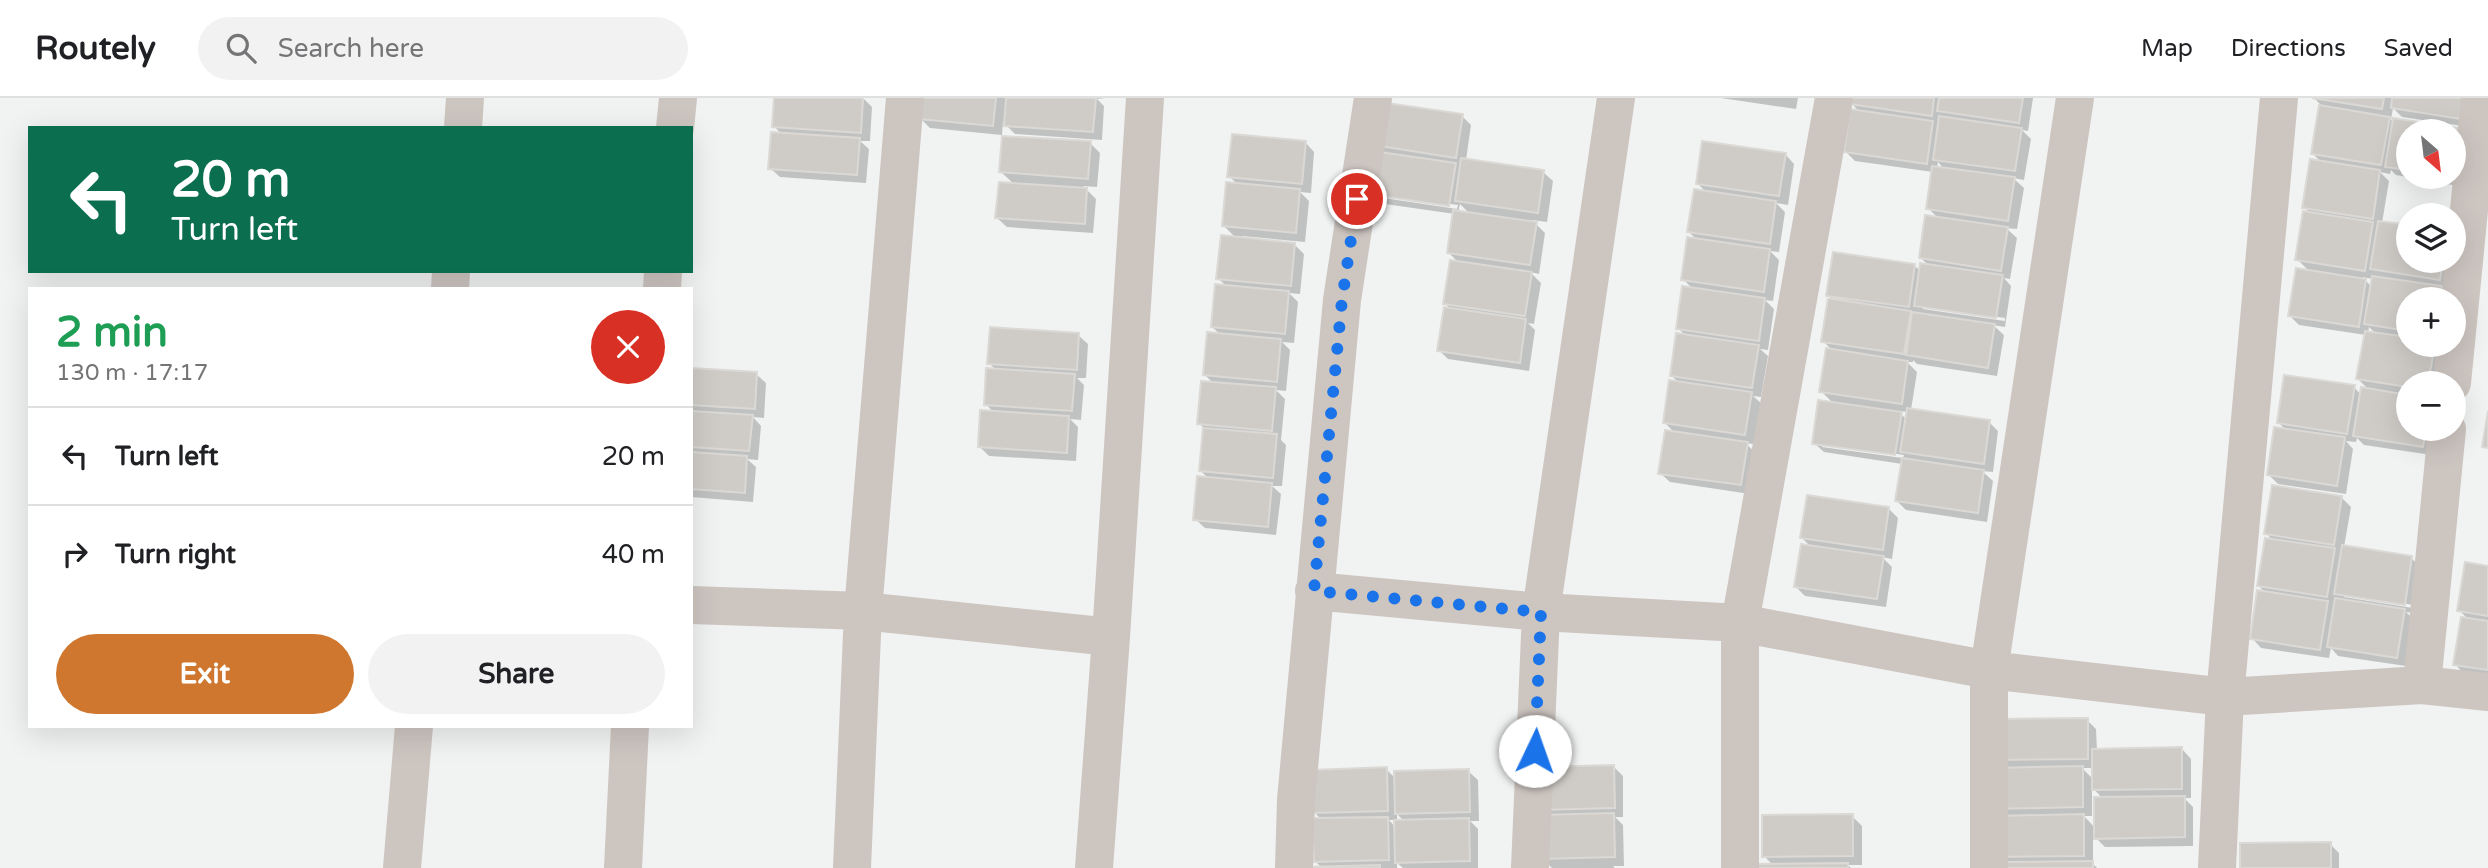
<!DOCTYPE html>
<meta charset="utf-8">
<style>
body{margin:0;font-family:"Varela Round",sans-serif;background:#f2f2f2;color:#202124;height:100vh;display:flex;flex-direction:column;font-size:26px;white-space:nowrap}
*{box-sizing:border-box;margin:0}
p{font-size:23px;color:#757577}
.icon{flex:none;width:38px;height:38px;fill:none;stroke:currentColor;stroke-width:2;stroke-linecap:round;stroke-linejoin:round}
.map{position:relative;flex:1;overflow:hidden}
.drawer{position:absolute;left:28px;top:189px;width:665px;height:441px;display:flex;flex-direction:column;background:#fff;border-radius:0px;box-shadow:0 7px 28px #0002}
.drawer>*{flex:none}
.banner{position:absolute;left:28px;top:28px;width:665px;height:147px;border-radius:0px;box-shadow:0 7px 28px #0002;background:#0b6e4f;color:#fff;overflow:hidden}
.needle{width:46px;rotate:152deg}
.tools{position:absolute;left:2396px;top:21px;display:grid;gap:14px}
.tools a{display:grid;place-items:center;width:70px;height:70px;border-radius:50%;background:#fff;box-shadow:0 7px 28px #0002;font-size:35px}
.pin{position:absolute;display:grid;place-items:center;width:60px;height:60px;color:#fff;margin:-30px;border:4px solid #fff;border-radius:50%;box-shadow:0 2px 7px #0007}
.me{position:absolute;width:77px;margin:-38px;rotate:3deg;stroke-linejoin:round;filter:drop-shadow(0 0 5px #0008)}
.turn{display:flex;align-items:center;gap:24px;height:147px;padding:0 28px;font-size:32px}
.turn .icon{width:91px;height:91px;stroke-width:2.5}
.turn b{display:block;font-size:49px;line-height:60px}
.round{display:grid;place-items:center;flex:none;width:74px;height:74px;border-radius:37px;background:#f2f2f2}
.headline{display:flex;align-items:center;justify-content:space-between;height:119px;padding:0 28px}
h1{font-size:42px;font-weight:700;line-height:52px;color:#1e9e55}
.button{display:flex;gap:14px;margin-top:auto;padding:14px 28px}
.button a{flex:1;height:80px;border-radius:42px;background:#cf772e;color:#fff;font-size:28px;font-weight:700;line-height:80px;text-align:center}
.button a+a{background:#f2f2f2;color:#202124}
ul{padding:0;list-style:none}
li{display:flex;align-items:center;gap:21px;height:98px;padding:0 28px;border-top:2px solid #e0e0e0}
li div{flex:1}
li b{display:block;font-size:26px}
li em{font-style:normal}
header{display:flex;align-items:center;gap:42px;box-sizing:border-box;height:98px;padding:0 35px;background:#fff;border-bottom:2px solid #e0e0e0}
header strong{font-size:33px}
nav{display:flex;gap:38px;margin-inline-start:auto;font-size:24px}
.search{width:490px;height:63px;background:#f2f2f2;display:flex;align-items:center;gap:18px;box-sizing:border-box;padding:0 24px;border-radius:38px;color:#757577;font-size:26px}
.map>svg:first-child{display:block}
.shadow{fill:#0003;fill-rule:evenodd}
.building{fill:#cfccc8;stroke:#dbd9d5;stroke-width:2}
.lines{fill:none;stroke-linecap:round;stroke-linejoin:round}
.street{stroke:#cdc5c0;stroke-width:38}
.route{stroke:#1a73e8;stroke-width:12;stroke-dasharray:0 21.6}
</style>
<header>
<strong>Routely</strong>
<div class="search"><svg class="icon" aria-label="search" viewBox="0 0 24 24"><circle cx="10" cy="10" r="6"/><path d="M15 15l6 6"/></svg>Search here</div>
<nav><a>Map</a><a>Directions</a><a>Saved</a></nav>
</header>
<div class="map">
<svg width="2488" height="770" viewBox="0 0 2488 770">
<rect width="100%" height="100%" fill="#f1f2f2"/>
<!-- shadow -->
<path class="shadow" d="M775,0H863L872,9L870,43H860L869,51L866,85L780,79L770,70L782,37L774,28Z
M922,0H1105L1097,1L1104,8L1102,42L1015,36L1003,24L1002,37L930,30L920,20Z
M1721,0H1798L1796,11Z
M1852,0H2033L2028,33L2022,32L2031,41L2024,82L2013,80L2024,90L2017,131L2006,130L2017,140L2010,181L2004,180L2011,188L2005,229L1993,227L2004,237L1997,278L1917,266L1913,262V264H1907L1917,274L1911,312L1989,324L1998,333L1993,374L1982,373L1993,383L1987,424L1906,412L1897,403L1902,366L1824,354L1814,345L1834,306L1821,293L1833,253L1823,243L1834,203L1828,197L1914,167L1920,173L1929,168L1921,160L1938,120L1928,110L1933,74L1855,63L1846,54L1860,14L1851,5ZM1938,64L1945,72L1937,70ZM1923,208L2005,220V223L1923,211ZM1898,313L1908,314L1907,322ZM1822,345L1904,357L1903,360L1822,349Z
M2314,0H2475L2470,29L2402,19L2393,10L2391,22L2462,33L2464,89L2396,77L2391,72L2390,76L2380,74L2389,83L2382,125L2408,129V163H2454L2449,191L2440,189L2451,201H2408V247H2436L2444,254L2438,285H2408V331H2436L2432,357L2364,347L2357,340L2356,344L2346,343L2353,351L2346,396L2278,386L2269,377L2286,332L2279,325L2354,289L2361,297L2370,293L2358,281L2366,237L2299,227L2290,218L2309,173L2297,161L2311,116L2304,109L2322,65L2313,56L2321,7ZM2408,33H2454V79H2408ZM2362,179L2373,181L2372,189ZM2369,229L2372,232L2377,236L2368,235Z
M1462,18L1471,27L1466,62L1543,74L1553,83L1547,124L1532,122L1545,135L1539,176L1530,174L1541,185L1534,226L1528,225L1535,232L1529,273L1448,261L1439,252L1451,212L1445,205L1460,166L1449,155L1455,116L1378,105L1369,95L1375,47ZM1377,96L1458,107L1457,111L1377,99ZM1460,106L1470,116L1458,115Z
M1305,44L1314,54L1311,95L1300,94L1309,103L1305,144L1242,138V141L1294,146L1304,156L1300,196L1289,195L1298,204L1294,245L1282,244L1290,252L1286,293L1276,292L1285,301L1281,342L1286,347L1282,388H1272L1281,396L1276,437L1205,430L1195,421L1209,381L1200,372L1205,331L1199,325L1213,285L1205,277L1221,237L1212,229L1226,188L1218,180L1237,141L1223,127L1238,87L1229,78Z
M1090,45L1100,55L1097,89L1083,88L1096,101L1093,135L1007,129L997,120L1014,86L1001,74Z
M1785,56L1794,66L1788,107L1776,105L1785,114L1779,154L1770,153L1779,162L1773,203L1765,202L1774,211L1768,252L1760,251L1768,258L1761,299L1753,298L1761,305L1754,346L1745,345L1756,355L1750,396L1670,384L1660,375L1675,335L1665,325L1679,285L1672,278L1686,238L1678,230L1693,191L1683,181L1697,142L1689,134L1706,94L1698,86Z
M1078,237L1088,246L1086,280H1077L1084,287L1081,322L1070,321L1078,329L1076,363L989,358L979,348L994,315L986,306L997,273L989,265Z
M691,272L756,276L766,285L764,320L753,319L761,328L758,362L747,361L756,369L753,404L691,399Z
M2341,399L2351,409L2344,449L2411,460L2421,469L2414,515L2406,514L2414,522L2406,568L2338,558L2331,550L2329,560L2261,550L2252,540L2266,496L2259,488L2273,443L2266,435ZM2344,495L2413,507V510L2344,499Z
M1889,411L1898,420L1892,461L1882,459L1892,469L1886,509L1805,498L1796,489L1811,449L1802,440Z
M2488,470V579L2464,576L2455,566L2469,522L2459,512Z
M2087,622L2096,631L2097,653L2182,651L2191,661V700H2184L2193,709V748L2105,749L2093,737V766L2097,770H2004L2000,662ZM2082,670H2094V682ZM2092,689L2103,701L2096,731L2084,718H2092Z
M1613,668L1623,678V719H1615L1623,727L1624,768H1613L1615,770H1552L1542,760L1541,711Z
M1386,671L1396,681L1468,673L1478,682L1479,723H1470L1478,731V770H1403L1397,765V770H1315H1322L1315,763L1322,722L1315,715ZM1397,716L1404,723L1397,724ZM1389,722H1396V730Z
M1852,718L1862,728V767H1848L1851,770H1759L1773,767L1764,758Z
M2330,746L2339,755V770H2242Z"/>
<!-- building -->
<path class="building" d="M774,0H863L861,35L772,29Z
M921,0H996L993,28L919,21Z
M1006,0H1096L1093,34L1004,28Z
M1850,0H1934L1932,18L1849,6Z
M1939,0H2023L2019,25L1937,13Z
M2312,0H2384L2382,11Z
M2392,0H2465L2461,21L2391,10Z
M1380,4L1463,16L1456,60L1373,47Z
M2319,7L2390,19L2381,67L2311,56Z
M1850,11L1933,23L1927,66L1844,54Z
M1939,18L2022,30L2015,73L1933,62Z
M2393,20L2463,31L2455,80L2447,79H2454V33H2408V72L2385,69Z
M771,34L860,40L857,77L768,71Z
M1232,36L1306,43L1302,86L1227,79Z
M1002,38L1091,43L1088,81L999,74Z
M1702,43L1786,55L1779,98L1696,86Z
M1373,53L1456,65L1449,108L1367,96Z
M1461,60L1544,72L1538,115L1455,103Z
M2310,61L2380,72L2373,121L2302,110Z
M1932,68L2015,79L2008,123L1926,111Z
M999,84L1087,90L1085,126L995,120Z
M1226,84L1300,91L1296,135L1222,128Z
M1694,91L1776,103L1770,146L1687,134Z
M1453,112L1537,124L1530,167L1447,155Z
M2303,113L2373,124L2365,173L2295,162Z
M1925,117L2008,129L2001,173L1919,160Z
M2378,123L2408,127V163H2443L2440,182L2370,171Z
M1221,137L1295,145L1291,188L1216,181Z
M1687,139L1770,151L1764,194L1681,182Z
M1833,154L1915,166L1909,209L1826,198Z
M1450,162L1532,174L1525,218L1443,206Z
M1920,165L2003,177L1996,220L1914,208Z
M2296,170L2366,181L2359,229L2288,218Z
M2372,178L2442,188L2440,201H2408V233L2364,226Z
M1215,186L1289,193L1285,236L1211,229Z
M1682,188L1765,200L1759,243L1676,231Z
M1828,200L1911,213L1904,256L1821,244Z
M1444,209L1526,221L1520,265L1437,253Z
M1912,214L1995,226L1988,270L1906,257Z
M990,229L1079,235L1077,272L987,266Z
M2365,233L2408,239V247H2435L2428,285H2408V289L2356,281Z
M1207,234L1281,241L1277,284L1203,277Z
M1676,235L1759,247L1752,290L1670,278Z
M1826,250L1908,263L1902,306L1819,294Z
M691,270L757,274L755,311L691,307Z
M986,270L1075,276L1072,313L984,307Z
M2284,277L2355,287L2347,336L2277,325Z
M1669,282L1752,294L1745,337L1663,325Z
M1201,283L1276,289L1272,333L1197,326Z
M2361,289L2408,297V331H2426L2423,349L2353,338Z
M1818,302L1902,314L1895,357L1812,346Z
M1907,310L1990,322L1984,366L1900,354Z
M980,312L1069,318L1067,355L978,349Z
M691,313L753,317L749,353L691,349Z
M2488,313V350L2482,349Z
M2274,329L2345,339L2337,388L2267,377Z
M1203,330L1277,336L1273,380L1199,373Z
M1665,332L1748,344L1741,387L1658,376Z
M691,354L747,358L745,395L691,391Z
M1902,360L1984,372L1978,415L1895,403Z
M1197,378L1272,385L1268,429L1193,422Z
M2272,387L2342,398L2334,447L2264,436Z
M1807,397L1889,409L1883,452L1800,440Z
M2265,440L2335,450L2327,499L2257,488Z
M1801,446L1884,458L1877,501L1794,489Z
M2342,447L2412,458L2405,507L2334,496Z
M2465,464L2488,468V518L2457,513Z
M2257,492L2328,503L2320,552L2250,541Z
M2335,500L2405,511L2397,560L2327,549Z
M2461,519L2488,523V572L2453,567Z
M2088,620V661L1998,662L1997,621Z
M2182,649V691L2092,692V651Z
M1614,667L1615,710L1540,712L1539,669Z
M2083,668V709L1993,711L1992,670Z
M1387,669L1388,713L1313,715L1312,672Z
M1469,671L1470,714L1395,716L1394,673Z
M2185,698V739L2094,741V699Z
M1614,715L1615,759L1540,761L1539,717Z
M1853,716V758L1762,759V717Z
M2084,716V758L1994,759V718Z
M1388,719L1389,762L1314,764L1312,720Z
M1469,720L1470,763L1395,765L1394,722Z
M2331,744V770H2240V745Z
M2093,763V770H2002V764Z
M1848,765V770H1758V766Z
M1380,767V770H1305V769Z"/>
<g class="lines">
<!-- street -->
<path class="street" d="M463,30L465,0
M675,30L678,0
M450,191L451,173
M662,191L663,173
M2452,285L2480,0
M1314,493L1541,514L1740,525L1989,572L2225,599L2422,587L2488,594
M691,507L863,513L1111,539
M2422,587L2447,331
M402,770L414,628
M623,770L630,628
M852,770L863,513L905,0
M1094,770L1111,539L1145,0
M1294,770L1296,702L1342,202L1373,0
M1530,770L1541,514L1616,0
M1740,770V525L1834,0
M1989,770V572L2075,0
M2217,770L2225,599L2279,0"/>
</g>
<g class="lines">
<!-- route -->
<path class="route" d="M1357,101L1342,202L1314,493L1541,514L1535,653"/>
</g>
</svg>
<div class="tools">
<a><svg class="needle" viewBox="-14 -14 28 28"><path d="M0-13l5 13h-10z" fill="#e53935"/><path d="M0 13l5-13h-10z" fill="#757577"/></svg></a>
<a><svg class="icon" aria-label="layers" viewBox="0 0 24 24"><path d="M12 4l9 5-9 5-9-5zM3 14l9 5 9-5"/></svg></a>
<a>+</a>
<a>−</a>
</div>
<div class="pin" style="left:1357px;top:101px;background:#d93025"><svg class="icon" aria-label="arrive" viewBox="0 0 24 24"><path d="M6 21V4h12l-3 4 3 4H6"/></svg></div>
<svg class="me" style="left:1535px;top:653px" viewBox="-20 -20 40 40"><circle r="19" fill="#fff"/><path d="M0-13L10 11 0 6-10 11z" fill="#1a73e8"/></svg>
<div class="banner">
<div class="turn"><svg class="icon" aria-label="left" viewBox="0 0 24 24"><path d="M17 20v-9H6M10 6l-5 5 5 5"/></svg><div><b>20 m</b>Turn left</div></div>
</div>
<section class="drawer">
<div class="headline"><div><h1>2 min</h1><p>130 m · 17:17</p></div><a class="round" style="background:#d93025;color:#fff"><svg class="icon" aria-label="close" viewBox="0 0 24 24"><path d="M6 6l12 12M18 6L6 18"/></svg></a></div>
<ul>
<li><svg class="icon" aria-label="left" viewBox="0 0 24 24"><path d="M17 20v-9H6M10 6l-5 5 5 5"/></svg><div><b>Turn left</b></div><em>20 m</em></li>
<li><svg class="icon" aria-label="right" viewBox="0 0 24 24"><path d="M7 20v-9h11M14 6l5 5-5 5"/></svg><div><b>Turn right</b></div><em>40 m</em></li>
</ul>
<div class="button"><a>Exit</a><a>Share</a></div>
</section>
</div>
